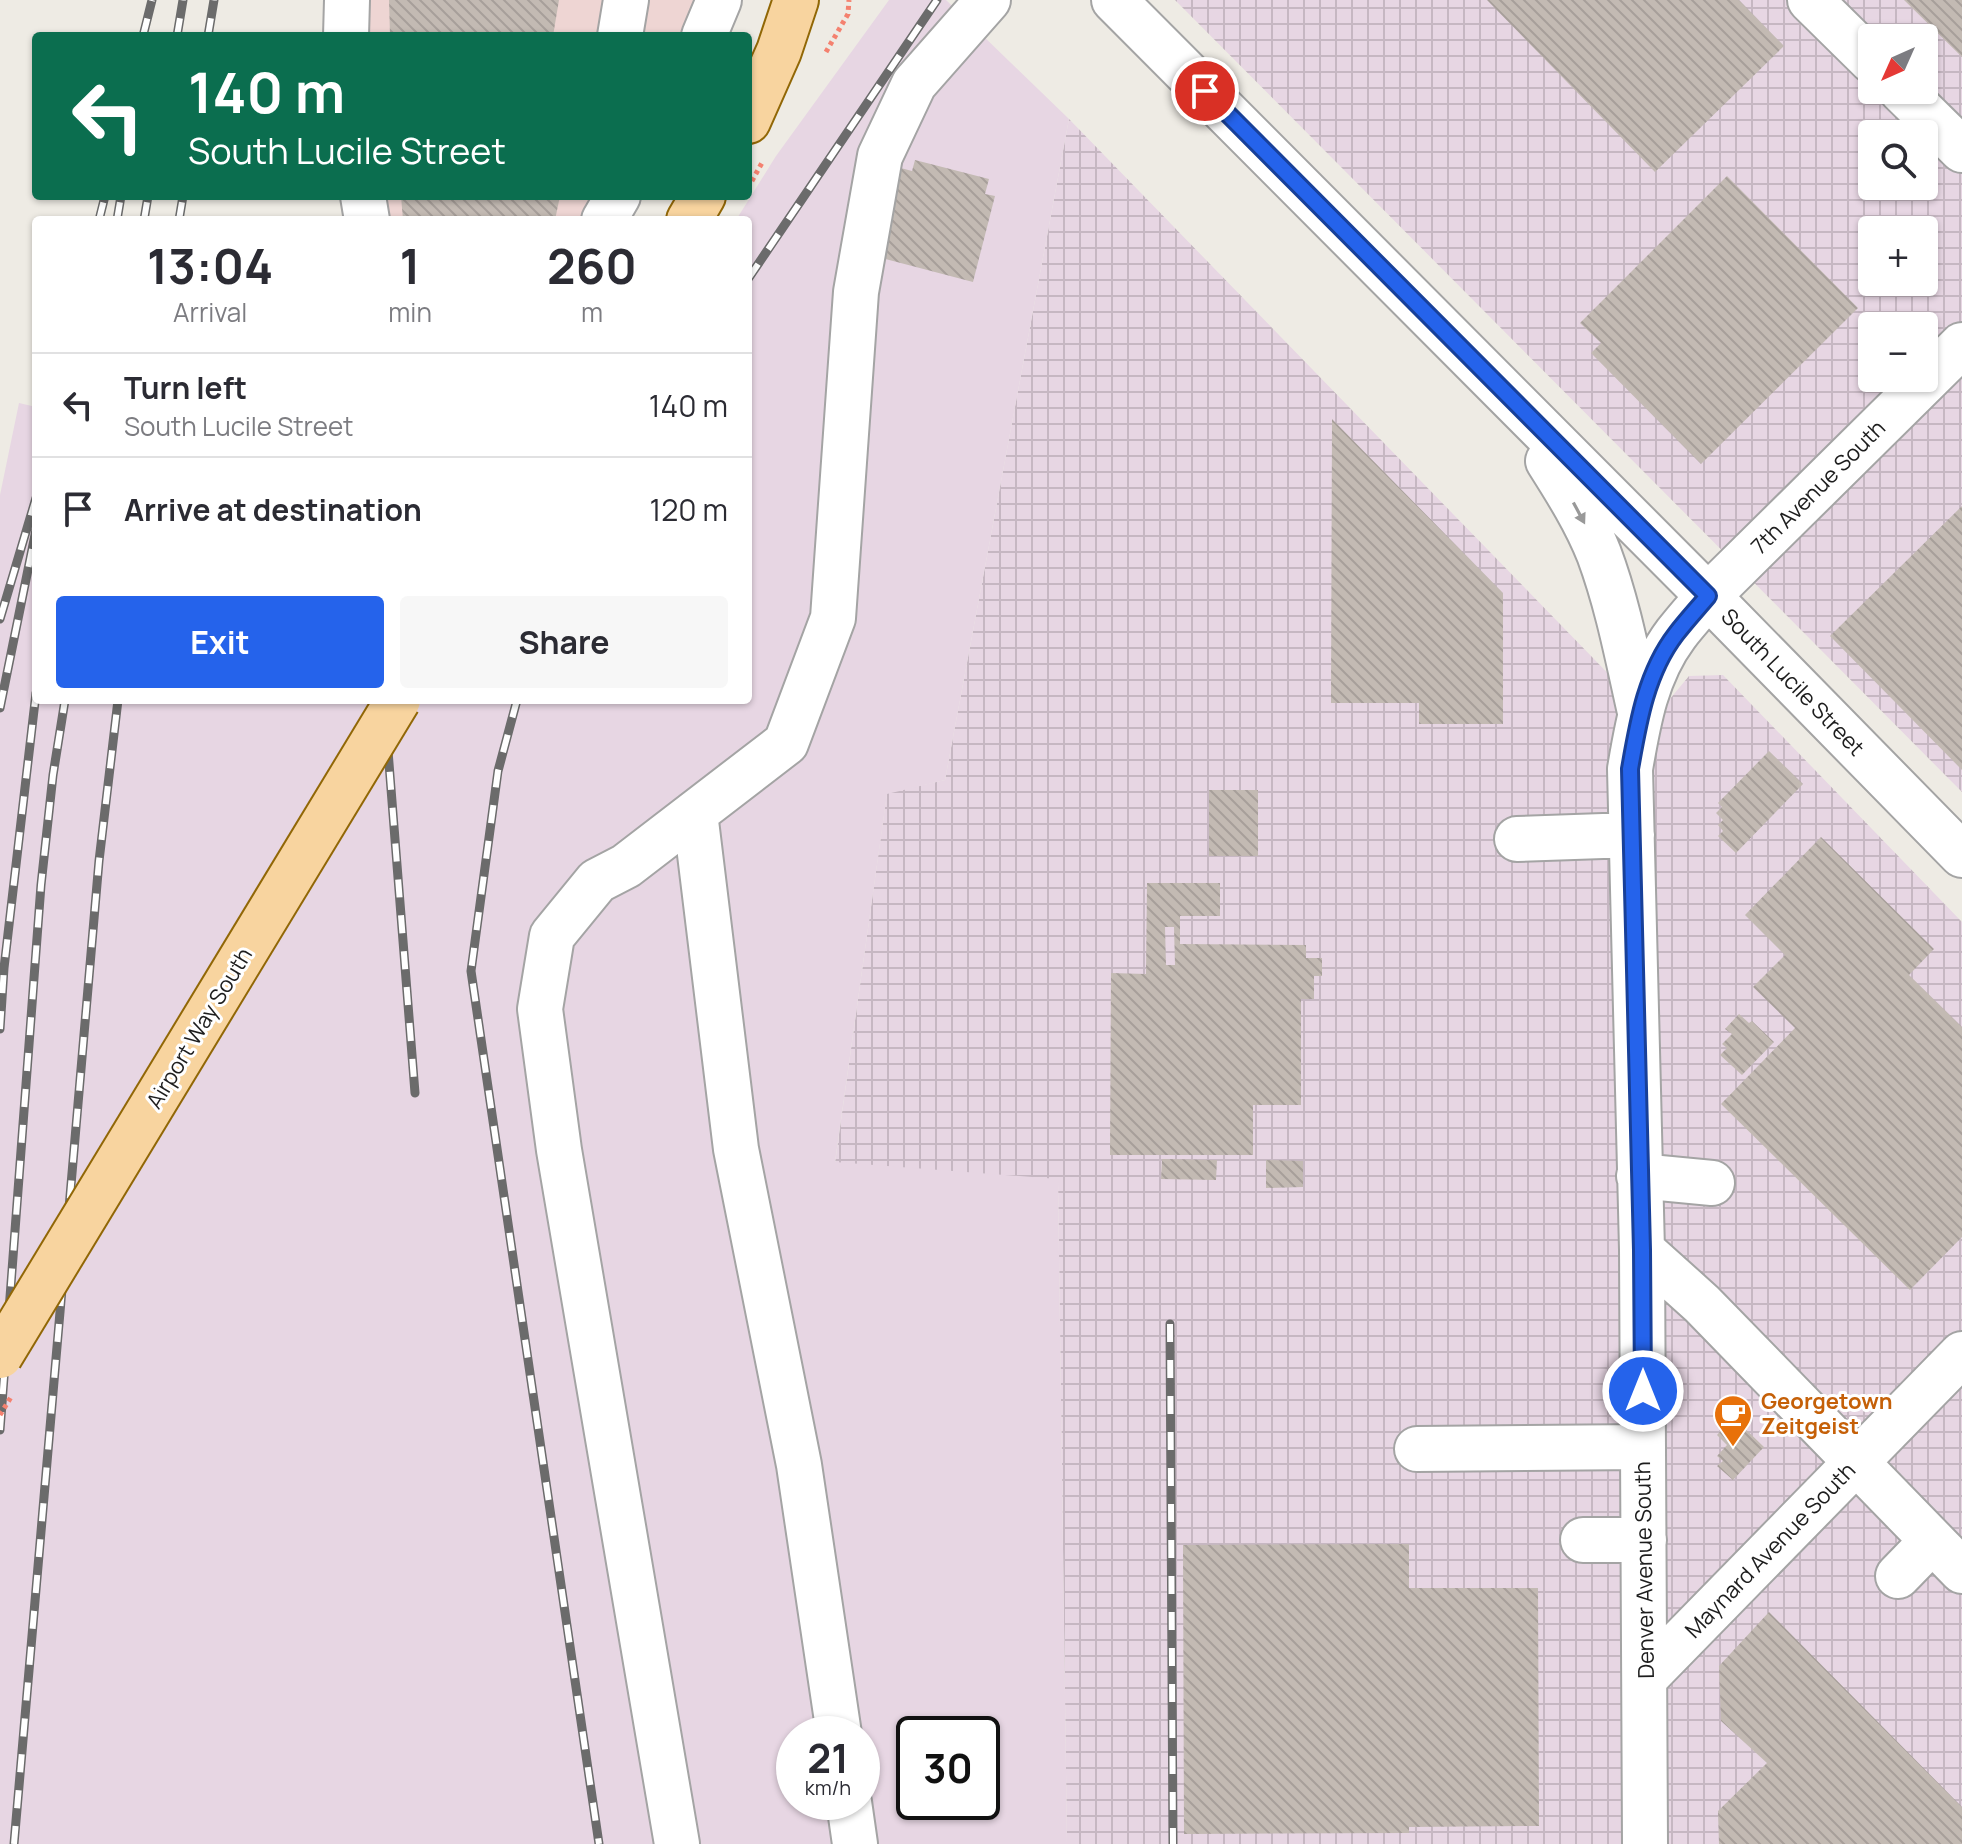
<!DOCTYPE html>
<meta charset="utf-8">
<style>
body{margin:0;font-family:Manrope,sans-serif;background:#f7f7f7;color:#2b2b33;height:100vh;display:flex;flex-direction:column;font-size:30px;white-space:nowrap}
*{box-sizing:border-box;margin:0}
p{font-size:26px;color:#7c7c81}
.icon{flex:none;width:44px;height:44px;fill:none;stroke:currentColor;stroke-width:2;stroke-linecap:round;stroke-linejoin:round}
.map{position:relative;flex:1;overflow:hidden}
.sheet{position:absolute;left:32px;top:216px;width:720px;height:488px;display:flex;flex-direction:column;background:#fff;border-radius:8px;box-shadow:0 2px 6px #0004}
.sheet>*{flex:none}
.banner{position:absolute;left:32px;top:32px;width:720px;height:168px;border-radius:8px;box-shadow:0 2px 6px #0004;background:#0b6e4f;color:#fff;overflow:hidden}
.needle{width:52px;rotate:225deg}
.buttons{position:absolute;left:1858px;top:24px;display:grid;gap:16px}
.buttons a{display:grid;place-items:center;width:80px;height:80px;border-radius:8px;background:#fff;box-shadow:0 2px 6px #0004;font-size:40px}
.speed{position:absolute;left:776px;top:1716px;display:flex;gap:16px;font-size:40px;font-weight:700;text-align:center}
.speed>*{display:grid;place-content:center;width:104px;height:104px;border-radius:50%;background:#fff;box-shadow:0 2px 6px #0004;line-height:1}
.speed small{font-size:20px;font-weight:400}
.speed .limit{border:4px solid #111;border-radius:12px;background:#fff;color:#111}
.pin{position:absolute;display:grid;place-items:center;width:68px;height:68px;color:#fff;margin:-34px;border:4px solid #fff;border-radius:50%;box-shadow:0 2px 8px #0007}
.me{position:absolute;width:88px;margin:-44px;rotate:0deg;stroke-linejoin:round;filter:drop-shadow(0 0 6px #0008)}
.turn{display:flex;align-items:center;gap:28px;height:168px;padding:0 24px;font-size:36px}
.turn .icon{width:104px;height:104px;stroke-width:2.5}
.turn b{display:block;font-size:56px;line-height:68px}
.eta{display:flex;justify-content:space-evenly;align-items:center;height:136px;text-align:center}
.eta b{font-size:48px;font-weight:700;line-height:56px}
.cta{display:flex;gap:16px;margin-top:auto;padding:16px 24px}
.cta a{flex:1;height:92px;border-radius:8px;background:#2563eb;color:#fff;font-size:32px;font-weight:700;line-height:92px;text-align:center}
.cta a+a{background:#f7f7f7;color:#2b2b33}
ul{padding:0;list-style:none}
li{display:flex;align-items:center;gap:24px;height:104px;padding:0 24px;border-top:2px solid #e1e1e2}
li div{flex:1}
li b{display:block;font-size:30px}
li em{font-style:normal}
.map>svg:first-child{display:block}
.commercial{fill:#eed5d3}
.industrial{fill:url(#industrial-grid);fill-rule:evenodd}
.railway{fill:#e7d6e3;fill-rule:evenodd}
.building{fill:url(#building-back-hatch);fill-rule:evenodd}
.lines{fill:none;stroke-linecap:round;stroke-linejoin:round}
.minor-casing{stroke:#a4a4a4;stroke-width:48}
.major-casing{stroke:#916706;stroke-width:48}
.path{stroke:#f4816f;stroke-width:5;stroke-dasharray:4 4;stroke-linecap:butt}
.minor{stroke:#fff;stroke-width:44}
.major{stroke:#f8d49f;stroke-width:44}
.rail-casing{stroke:#6b6b6b;stroke-width:9}
.rail{stroke:#fff;stroke-width:6;stroke-dasharray:18;stroke-linecap:butt}
.major-bridge-casing{stroke:#916706;stroke-width:48;stroke-linecap:butt}
.path-bridge{stroke:#f4816f;stroke-width:5;stroke-dasharray:4 4;stroke-linecap:butt}
.major-bridge{stroke:#f8d49f;stroke-width:44}
.oneway{fill:#999}
.route-casing{stroke:#184099;stroke-width:20}
.route{stroke:#2563eb;stroke-width:14}
.labels{text-anchor:middle;stroke-width:6;stroke-linejoin:round;paint-order:stroke}
.street-label{font-size:22px;fill:#1d1d1d;stroke:#fff}
.food-label{font-size:22px;font-weight:bold;fill:#c56008;stroke:#fff;text-anchor:start}
</style>
<div class="map">
<svg width="1962" height="1844" viewBox="0 0 1962 1844">
<defs>
<pattern id="industrial-grid" width="8" height="8" patternUnits="userSpaceOnUse" patternTransform="scale(2)"><rect width="8" height="8" fill="#e7d6e3"/><path d="M0 4h8M4 0v8" fill="none" stroke="#c6b7c2"/></pattern>
<pattern id="building-back-hatch" width="6" height="6" patternUnits="userSpaceOnUse" patternTransform="scale(2)"><rect width="6" height="6" fill="#c3bab3"/><path d="M-1 5l2 2M0 0l6 6M5-1l2 2" fill="none" stroke="#a79f9a"/></pattern>
</defs>
<rect width="100%" height="100%" fill="#eeebe4"/>
<!-- commercial -->
<path class="commercial" d="M338,0H738L720,36H339Z
M342,196H623L608,220H343Z"/>
<!-- industrial -->
<path class="industrial" d="M1175,0H1962V792ZM1872,38H1924V90H1872ZM1872,134H1924V186H1872ZM1872,230H1924V282H1872ZM1872,326H1924V378H1872Z
M1069,119L1661,728L1669,700L1689,676L1723,675L1962,922V1844H1067L1058,1180L835,1163L887,793L945,780Z"/>
<!-- railway -->
<path class="railway" d="M889,0H946L1069,119L945,780L887,794L835,1162L1058,1179L1067,1844H0V495L19,403L36,407V700H748V220H736L776,156ZM794,1734H862V1802H794ZM914,1734H982V1802H914Z"/>
<!-- building -->
<path class="building" d="M389,0H559L553,36H390Z
M1487,0H1739L1784,46L1655,172Z
M1904,0H1962V57Z
M915,160L989,179L985,194L995,196L973,282L874,256L897,167L912,171Z
M1727,176L1858,308L1701,464L1591,353L1601,343L1580,323Z
M401,196H560L555,220H403Z
M1332,419L1503,593V724H1419V703H1331Z
M1962,506V770L1830,636Z
M1769,751L1803,784L1736,853L1718,836L1723,831L1718,825L1723,820L1716,813L1722,807L1718,803Z
M1209,790H1258V856H1209Z
M1821,837L1934,949L1909,975L1962,1027V1237L1910,1290L1721,1104L1795,1028L1753,987L1785,955L1745,915Z
M1147,883H1220V916H1180V944L1306,945V958H1322V976H1314V999H1301V1105H1253V1155H1110L1111,973L1146,974ZM1165,927H1174L1175,965H1166Z
M1739,1014L1749,1023L1752,1021L1774,1042L1742,1075L1720,1055L1727,1048L1722,1044L1732,1034L1725,1029Z
M1162,1159L1217,1160L1216,1180L1161,1179Z
M1266,1160L1303,1161V1187L1266,1188Z
M1733,1417L1764,1447L1733,1480L1717,1466L1723,1461L1717,1456L1727,1445L1717,1435Z
M1409,1544V1588H1538L1539,1826L1409,1827V1833L1184,1834L1183,1545Z
M1769,1612L1962,1807V1844H1719L1718,1811L1767,1763L1721,1721L1719,1666Z"/>
<g class="lines">
<defs>
<path id="minor" d="M1114,0L1708,596L1962,855
M1810,0L1872,61
M346,36L347,0
M620,36L626,0
M704,36L719,0
M1901,90L1962,150
M363,196L367,220
M604,220L618,196
M1548,461C1567,491 1586,521 1599,554C1618,605 1628,659 1640,712
M695,813L736,1149L799,1465L839,1734
M1517,839L1632,835
M1639,1176L1712,1183
M1642,1250L1702,1304L1962,1571
M1417,1449L1643,1447
M1583,1540H1644
M1898,1576L1932,1541
M1646,1677L1962,1354
M849,1802L855,1844
M677,1844L559,1150L540,1009L552,936L597,881L626,866L786,743L833,618L856,292L880,156L914,84L988,0
M1645,1844L1642,1250L1630,769C1638,722 1646,674 1676,634C1686,621 1697,609 1708,596L1962,345"/>
<path id="major" d="M748,121L779,51L796,0
M689,220L703,196"/>
</defs>
<!-- minor casing -->
<use href="#minor" class="minor-casing"/>
<!-- major casing -->
<use href="#major" class="major-casing"/>
<!-- path -->
<path class="path" d="M826,52L848,14L849,0
M748,188L763,161"/>
<!-- minor -->
<use href="#minor" class="minor"/>
<!-- major -->
<use href="#major" class="major"/>
<defs>
<path id="rail" d="M143,36L152,0
M177,36L183,0
M208,36L214,0
M99,220L105,196
M117,220L121,196
M144,220L148,196
M179,220L183,196
M748,279L937,0
M0,619L36,498
M384,700L415,1093
M517,700L498,771L471,971L599,1844
M0,708L36,530
M0,1029L4,968L36,693
M1170,1324L1173,1844
M0,1430L41,885L53,775L65,700
M14,1844L99,861L118,700"/>
</defs>
<!-- rail casing -->
<use href="#rail" class="rail-casing"/>
<!-- rail -->
<use href="#rail" class="rail"/>
<defs>
<path id="major-bridge" d="M0,1356L398,700"/>
</defs>
<!-- major-bridge casing -->
<use href="#major-bridge" class="major-bridge-casing"/>
<!-- path-bridge -->
<path class="path-bridge" d="M0,1415L11,1397"/>
<!-- major-bridge -->
<use href="#major-bridge" class="major-bridge"/>
</g>
<!-- one-way arrows -->
<defs><path id="oneway-solid" d="M-6-.8H1V-3.2L6.5 0L1 3.2V.8H-6Z" transform="scale(2)"/></defs>
<use class="oneway" href="#oneway-solid" transform="translate(1579 513) rotate(62)"/>
<g class="lines">
<defs>
<path id="route" d="M1205,91L1708,596C1697,609 1686,621 1676,634C1646,673 1638,723 1630,769L1642,1250L1643,1391"/>
</defs>
<!-- route casing -->
<use href="#route" class="route-casing"/>
<!-- route -->
<use href="#route" class="route"/>
</g>
<!-- icons -->
<defs>
<symbol id="cafe-pin" viewBox="-11 -11 22 30"><path d="M0 17L-7.5 6A9.5 9.5 0 1 1 7.5 6Z" fill="#e8710a" stroke="#fff"/><path d="M-5.5-4.5H6V0H3Q3 3.5 0 3.5H-2.5Q-5.5 3.5-5.5 0ZM3-3.2v2h1.7v-2ZM-6 4.5H4V6H-6Z" fill="#fff"/></symbol>
</defs>
<g fill-rule="evenodd">
<use href="#cafe-pin" x="1711" y="1392" width="44" height="60"/>
</g>
<g class="labels">
<!-- street labels -->
<g class="street-label">
<text transform="translate(1818 487) rotate(-45)" y="8">7th Avenue South</text>
<text transform="translate(1793 682) rotate(46)" y="8">South Lucile Street</text>
<text transform="translate(199 1028) rotate(-59)" y="8">Airport Way South</text>
<text transform="translate(1770 1550) rotate(-46)" y="8">Maynard Avenue South</text>
<text transform="translate(1644 1570) rotate(-91)" y="8">Denver Avenue South</text>
</g>
<!-- food labels -->
<g class="food-label">
<text x="1761" y="1409">Georgetown<tspan x="1761" dy="25">Zeitgeist</tspan></text>
</g>
</g>
</svg>
<div class="buttons">
<a><svg class="needle" viewBox="-14 -14 28 28"><path d="M0-13l5 13h-10z" fill="#e53935"/><path d="M0 13l5-13h-10z" fill="#7c7c81"/></svg></a>
<a><svg class="icon" aria-label="search" viewBox="0 0 24 24"><circle cx="10" cy="10" r="6"/><path d="M15 15l6 6"/></svg></a>
<a>+</a>
<a>−</a>
</div>
<div class="speed"><div>21<small>km/h</small></div><div class="limit">30</div></div>
<div class="pin" style="left:1205px;top:91px;background:#d93025"><svg class="icon" aria-label="arrive" viewBox="0 0 24 24"><path d="M6 21V4h12l-3 4 3 4H6"/></svg></div>
<svg class="me" style="left:1643px;top:1391px" viewBox="-20 -20 40 40"><circle r="17" fill="#2563eb" stroke="#fff" stroke-width="3"/><path d="M0-11L8 9 0 5-8 9z" fill="#fff"/></svg>
<div class="banner">
<div class="turn"><svg class="icon" aria-label="left" viewBox="0 0 24 24"><path d="M17 20v-9H6M10 6l-5 5 5 5"/></svg><div><b>140 m</b>South Lucile Street</div></div>
</div>
<section class="sheet">
<div class="eta">
<div><b>13:04</b><p>Arrival</p></div>
<div><b>1</b><p>min</p></div>
<div><b>260</b><p>m</p></div>
</div>
<ul>
<li><svg class="icon" aria-label="left" viewBox="0 0 24 24"><path d="M17 20v-9H6M10 6l-5 5 5 5"/></svg><div><b>Turn left</b><p>South Lucile Street</p></div><em>140 m</em></li>
<li><svg class="icon" aria-label="arrive" viewBox="0 0 24 24"><path d="M6 21V4h12l-3 4 3 4H6"/></svg><div><b>Arrive at destination</b></div><em>120 m</em></li>
</ul>
<div class="cta"><a>Exit</a><a>Share</a></div>
</section>
</div>
